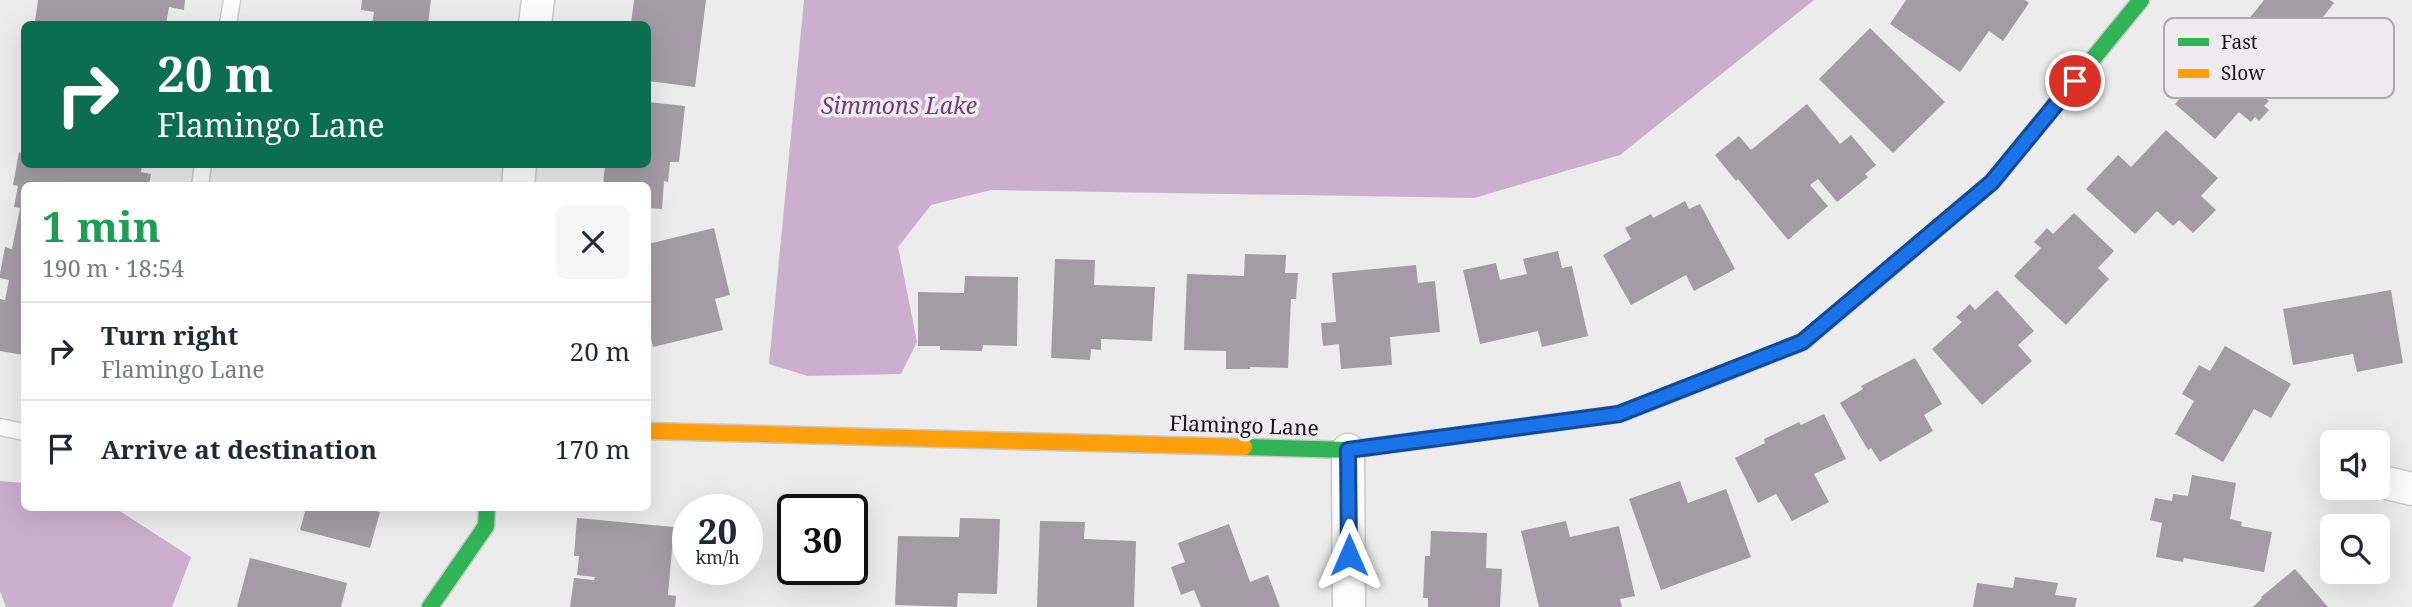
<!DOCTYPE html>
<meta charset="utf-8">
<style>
body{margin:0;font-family:"Noto Serif",serif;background:#f6f6f7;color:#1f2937;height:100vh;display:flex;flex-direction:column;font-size:26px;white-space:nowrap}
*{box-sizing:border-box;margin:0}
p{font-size:23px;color:#747a83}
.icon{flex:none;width:38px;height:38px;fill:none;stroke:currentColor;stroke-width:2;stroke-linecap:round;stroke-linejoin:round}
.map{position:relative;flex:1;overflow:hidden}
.sheet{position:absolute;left:21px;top:182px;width:630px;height:329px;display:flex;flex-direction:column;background:#fff;border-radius:10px;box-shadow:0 7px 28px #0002}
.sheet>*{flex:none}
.guide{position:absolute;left:21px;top:21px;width:630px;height:147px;border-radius:10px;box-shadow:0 7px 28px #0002;background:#0b6e4f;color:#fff;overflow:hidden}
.fabs{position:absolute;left:2320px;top:430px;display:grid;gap:14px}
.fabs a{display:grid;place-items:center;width:70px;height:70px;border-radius:10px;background:#fff;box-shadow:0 7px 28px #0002;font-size:35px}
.speed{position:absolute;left:672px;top:494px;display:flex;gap:14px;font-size:35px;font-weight:700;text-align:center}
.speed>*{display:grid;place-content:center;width:91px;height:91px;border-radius:50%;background:#fff;box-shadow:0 7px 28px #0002;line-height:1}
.speed small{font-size:18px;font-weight:400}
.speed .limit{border:4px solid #111;border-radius:10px;background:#fff;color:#111}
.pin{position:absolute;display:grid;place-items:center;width:60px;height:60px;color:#fff;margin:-30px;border:4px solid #fff;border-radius:50%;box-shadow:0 2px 7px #0007}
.me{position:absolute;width:77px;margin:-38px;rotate:0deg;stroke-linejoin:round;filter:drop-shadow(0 0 5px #0008)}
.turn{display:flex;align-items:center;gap:24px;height:147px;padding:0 21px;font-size:32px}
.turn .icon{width:91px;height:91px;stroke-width:2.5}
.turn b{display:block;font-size:49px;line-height:60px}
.round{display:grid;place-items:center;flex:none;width:74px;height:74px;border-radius:10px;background:#f6f6f7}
.head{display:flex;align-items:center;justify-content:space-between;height:119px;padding:0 21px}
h1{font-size:42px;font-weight:700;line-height:52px;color:#1e9e55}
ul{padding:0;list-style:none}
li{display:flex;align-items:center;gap:21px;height:98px;padding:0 21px;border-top:2px solid #e0e1e3}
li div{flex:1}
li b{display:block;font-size:26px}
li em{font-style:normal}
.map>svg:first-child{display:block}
.water{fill:#ccaece}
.building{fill:#a49ca4}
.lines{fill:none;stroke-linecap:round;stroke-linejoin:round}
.lane-casing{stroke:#c9c9c9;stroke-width:19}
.street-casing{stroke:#c9c9c9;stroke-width:35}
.fast-casing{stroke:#c9c9c9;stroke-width:19}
.slow-casing{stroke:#c9c9c9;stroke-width:19}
.lane{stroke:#fcfcfc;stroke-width:16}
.street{stroke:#fcfcfc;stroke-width:32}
.fast{stroke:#30b455;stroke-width:16}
.slow{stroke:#ff9f0a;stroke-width:16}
.route-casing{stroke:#114b97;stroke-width:18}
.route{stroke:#1a73e8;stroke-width:12}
.labels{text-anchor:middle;stroke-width:7;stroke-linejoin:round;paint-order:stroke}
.street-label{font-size:21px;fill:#151415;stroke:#edebed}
.water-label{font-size:23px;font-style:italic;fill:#743e77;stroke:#edebed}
.key{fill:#edebed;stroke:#acaaac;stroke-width:2}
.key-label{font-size:19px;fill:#151415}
</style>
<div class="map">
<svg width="2412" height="607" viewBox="0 0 2412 607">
<rect width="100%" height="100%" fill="#ececec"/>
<!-- water -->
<path class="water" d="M804,0H1814L1620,155L1474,198L991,190L931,205L898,247L917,342L901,374L808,376L769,364Z
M0,481L24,483V508H115L191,557L172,607H6L0,591Z"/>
<!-- building -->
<path class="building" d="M38,0H185L184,10L169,7L166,24H36L37,21H35Z
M362,0H431L428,24H372L374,12L361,10Z
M634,0H706L695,87L648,81V24H631Z
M1906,0H2025L2029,3L2003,41L1989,31L1960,72L1890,24Z
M2264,0H2330L2334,3L2298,49L2287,40L2282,47L2248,20Z
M1870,28L1945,102L1893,153L1819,79Z
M2233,37L2274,72L2257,91L2269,101L2264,106L2269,110L2259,121L2255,117L2251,122L2239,112L2215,139L2175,104L2200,75L2195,71L2207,58L2211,62Z
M648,102L685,106L679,162H670L668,182L664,181L662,209L648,208V186H603L605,164H648Z
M1807,104L1840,144L1851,135L1876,165L1865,174L1868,177L1837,202L1818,179L1810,185L1828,206L1788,240L1738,179L1736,181L1715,155L1739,136L1751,150Z
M2166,130L2218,178L2201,196L2216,210L2193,233L2179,220L2173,226L2157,211L2135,234L2086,189L2118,155L2131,167Z
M19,152L24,154V164H142L141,172L151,174L149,186H24V355L0,351V299L5,300L9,280L0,278V274L5,247L12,249L20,208L14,207L18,186L13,185Z
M1685,201L1689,209L1700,204L1735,269L1694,291L1686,275L1631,305L1603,255L1631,239L1625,228L1651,214L1653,218Z
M2074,213L2114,251L2098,268L2109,279L2066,325L2014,276L2041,248L2034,242L2047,228L2053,234Z
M714,228L730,295L715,299L723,330L653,347L648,325V244Z
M1558,251L1562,268L1572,266L1588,336L1542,347L1538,331L1480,344L1463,270L1496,263L1500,280L1527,274L1523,259Z
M1245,254L1286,255L1285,273H1298L1296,299H1291L1288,368L1250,367V369H1226V351L1184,350L1187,274L1244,276Z
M1055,259L1095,260L1094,285L1155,287L1152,341L1101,339V350L1091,349L1090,360L1051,358Z
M1416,265L1418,283L1435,281L1440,332L1390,337L1392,365L1341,369L1339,344L1323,346L1321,323L1336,322L1332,273Z
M965,276L1018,277L1017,346L983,345L982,351L940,350V346H918V292L964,293Z
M1997,290L2034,331L2018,345L2032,361L1982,405L1932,349L1962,322L1956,317L1970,304L1975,310Z
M2391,290L2403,363L2357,372L2353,354L2293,365L2283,309Z
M2225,346L2291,384L2271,418L2254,409L2223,462L2175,434L2194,401L2182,394L2199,365L2210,371Z
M1915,358L1942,404L1924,415L1933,431L1880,462L1871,448L1868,450L1840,403L1863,389L1861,386Z
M1824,414L1846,459L1814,474L1829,502L1792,521L1776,494L1758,503L1735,458L1765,443L1764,439L1799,422L1801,425Z
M2192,475L2236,483L2230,519L2242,522L2241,526L2272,532L2264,572L2184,558L2183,562L2156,557L2162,523L2150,520L2155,498L2172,501L2173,494L2188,496Z
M1680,481L1688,503L1726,489L1751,557L1661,590L1629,499Z
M306,508H371V510L380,512L370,548L300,530Z
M577,518L674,527L668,595L676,596L675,607H570L574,578L594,580L595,577L577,575L579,556H574Z
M960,518L1000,519L997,594L958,593L957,607L895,605L898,536L959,537Z
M1040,521L1085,522L1084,539L1136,541L1134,607H1037Z
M1566,521L1570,537L1619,526L1635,596L1620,599L1622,607H1539L1521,531Z
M1229,524L1250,582L1268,575L1280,607H1201L1194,590L1181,595L1171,567L1185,562L1178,543Z
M1431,531L1487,533L1486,568L1502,569L1500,607H1428V598H1423L1425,556H1430Z
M250,558L347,583L341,607H237Z
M2295,569L2328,607H2253L2262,598L2261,597Z
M2015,577L2058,583L2055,595L2077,598L2075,607H1973L1977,583L2013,588Z"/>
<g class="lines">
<defs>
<path id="lane" d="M228,24L232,0
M200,186L203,164
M0,427L24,432"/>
<path id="street" d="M535,24L538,0
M518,186L520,164
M1348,450L1349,607
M2378,481L2412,489"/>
<path id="fast" d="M1979,193L1992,182L2141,0
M1244,447L1348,450L1619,414L1740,367
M430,607L486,526L487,508"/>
<path id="slow" d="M1740,367L1803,342L1979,193
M648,431L1244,447"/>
</defs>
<!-- lane casing -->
<use href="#lane" class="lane-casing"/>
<!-- street casing -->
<use href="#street" class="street-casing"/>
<!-- fast casing -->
<use href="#fast" class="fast-casing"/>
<!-- slow casing -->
<use href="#slow" class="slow-casing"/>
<!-- lane -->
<use href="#lane" class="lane"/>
<!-- street -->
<use href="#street" class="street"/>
<!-- fast -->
<use href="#fast" class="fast"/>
<!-- slow -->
<use href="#slow" class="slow"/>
</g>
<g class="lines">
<defs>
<path id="route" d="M1349,555L1348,450L1619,414L1802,342L1992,182L2075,81"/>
</defs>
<!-- route casing -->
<use href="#route" class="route-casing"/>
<!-- route -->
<use href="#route" class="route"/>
</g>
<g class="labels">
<!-- street labels -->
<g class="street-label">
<text transform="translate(1244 426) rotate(2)" y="7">Flamingo Lane</text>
</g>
<!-- water labels -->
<g class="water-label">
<text x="899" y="114">Simmons Lake</text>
</g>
</g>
<!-- legend -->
<rect x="2164" y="18" width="230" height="80" rx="10" class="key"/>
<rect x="2178" y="38" width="31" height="8" fill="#30b455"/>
<rect x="2178" y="69" width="31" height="9" fill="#ff9f0a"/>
<g class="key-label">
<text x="2221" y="49">Fast</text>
<text x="2221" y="80">Slow</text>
</g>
</svg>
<div class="fabs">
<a><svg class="icon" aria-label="sound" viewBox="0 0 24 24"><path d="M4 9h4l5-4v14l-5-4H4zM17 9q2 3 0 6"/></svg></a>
<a><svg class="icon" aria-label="search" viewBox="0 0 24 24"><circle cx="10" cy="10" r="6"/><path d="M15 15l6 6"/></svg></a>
</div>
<div class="speed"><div>20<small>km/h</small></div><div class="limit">30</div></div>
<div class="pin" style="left:2075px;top:81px;background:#d93025"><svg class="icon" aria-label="arrive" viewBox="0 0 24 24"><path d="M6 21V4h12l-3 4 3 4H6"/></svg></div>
<svg class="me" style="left:1349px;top:555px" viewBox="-20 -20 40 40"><path d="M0-17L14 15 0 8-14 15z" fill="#1a73e8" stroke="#fff" stroke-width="4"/></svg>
<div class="guide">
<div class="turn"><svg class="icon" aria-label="right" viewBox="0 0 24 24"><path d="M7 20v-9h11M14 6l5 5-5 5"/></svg><div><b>20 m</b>Flamingo Lane</div></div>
</div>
<section class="sheet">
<div class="head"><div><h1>1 min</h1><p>190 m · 18:54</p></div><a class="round"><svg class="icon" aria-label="close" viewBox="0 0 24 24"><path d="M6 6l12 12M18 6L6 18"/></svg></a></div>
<ul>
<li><svg class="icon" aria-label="right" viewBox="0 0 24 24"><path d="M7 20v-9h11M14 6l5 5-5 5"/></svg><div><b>Turn right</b><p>Flamingo Lane</p></div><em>20 m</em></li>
<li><svg class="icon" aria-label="arrive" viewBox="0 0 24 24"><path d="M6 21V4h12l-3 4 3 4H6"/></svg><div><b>Arrive at destination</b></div><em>170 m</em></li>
</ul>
</section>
</div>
